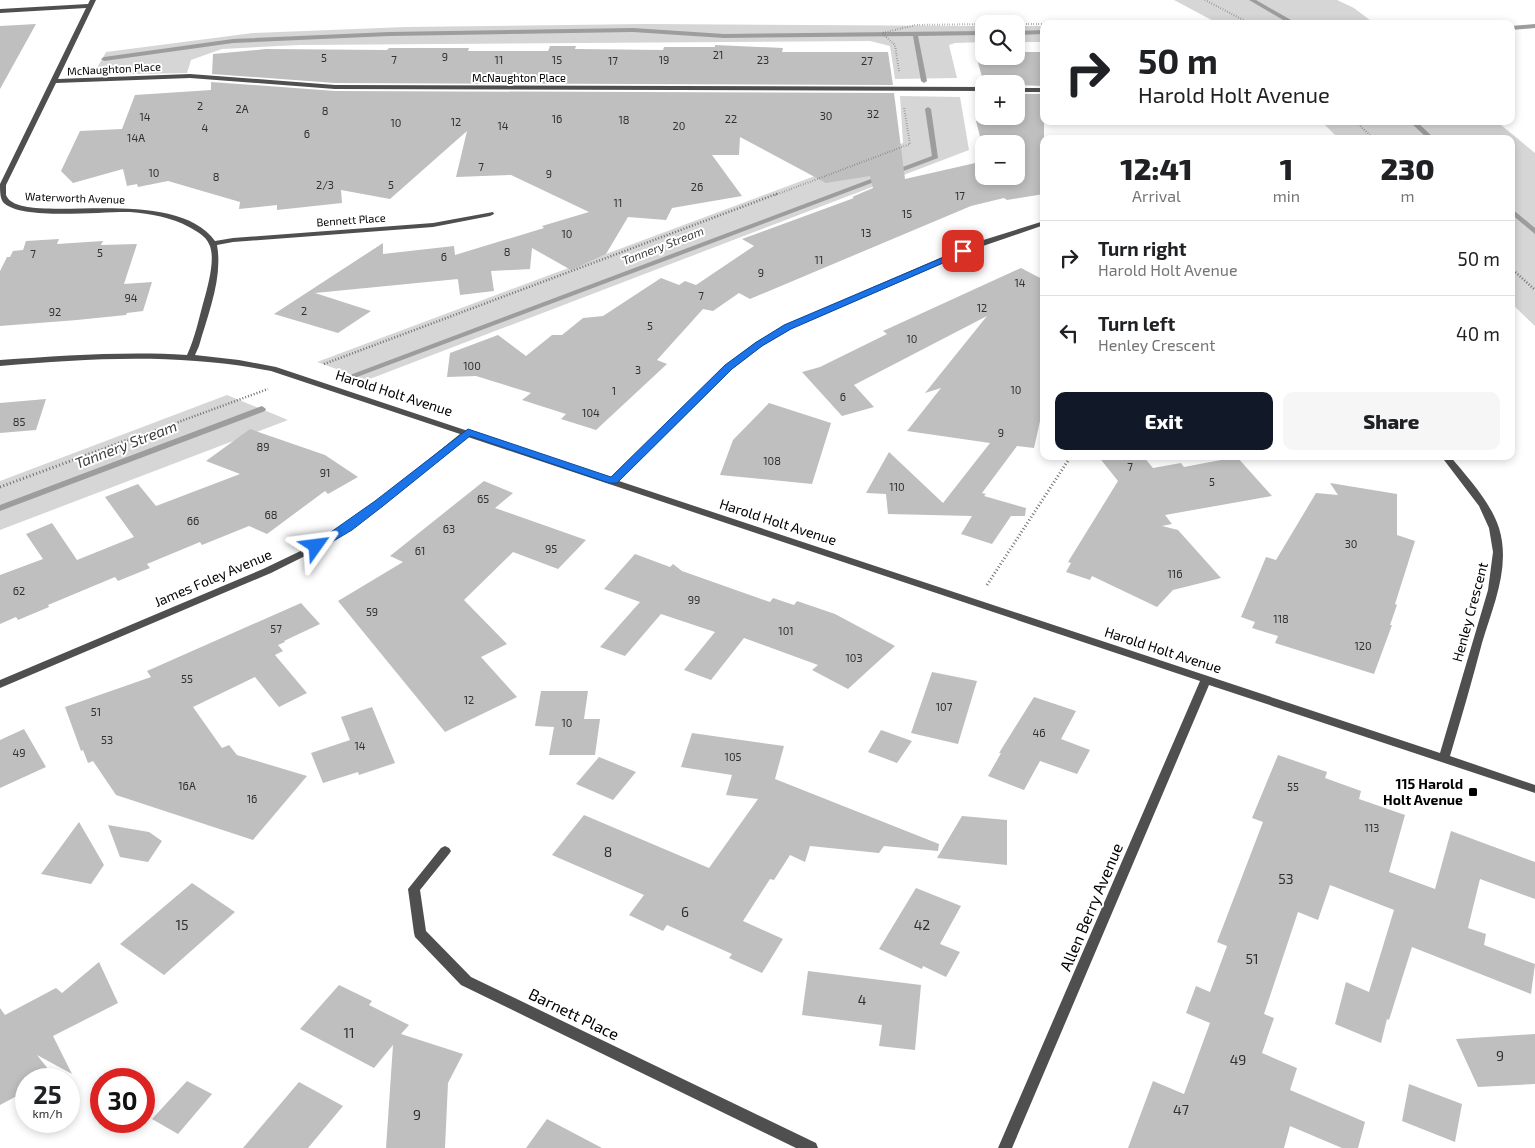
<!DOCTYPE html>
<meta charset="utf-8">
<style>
body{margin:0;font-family:"Exo 2",sans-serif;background:#f6f6f6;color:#202124;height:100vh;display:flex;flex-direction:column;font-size:19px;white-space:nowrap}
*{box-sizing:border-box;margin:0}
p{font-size:16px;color:#757577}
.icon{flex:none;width:28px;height:28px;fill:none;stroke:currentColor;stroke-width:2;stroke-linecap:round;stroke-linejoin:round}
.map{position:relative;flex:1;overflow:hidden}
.panel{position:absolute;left:1040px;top:135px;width:475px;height:325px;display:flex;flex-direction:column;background:#fff;border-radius:10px;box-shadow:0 2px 8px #0003}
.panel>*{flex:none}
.banner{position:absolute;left:1040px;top:20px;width:475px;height:105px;border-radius:10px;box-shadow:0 2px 8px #0003;background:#fff;color:#202124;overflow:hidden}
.controls{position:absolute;left:975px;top:15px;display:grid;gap:10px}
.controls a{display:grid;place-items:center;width:50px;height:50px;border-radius:10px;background:#fff;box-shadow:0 2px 8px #0003;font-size:25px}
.speed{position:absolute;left:15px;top:1068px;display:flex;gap:10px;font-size:25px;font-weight:700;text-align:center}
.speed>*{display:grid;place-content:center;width:65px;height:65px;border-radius:50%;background:#fff;box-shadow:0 2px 8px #0003;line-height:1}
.speed small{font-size:12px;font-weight:400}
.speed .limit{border:8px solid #d22;background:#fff;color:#111}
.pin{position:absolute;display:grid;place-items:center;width:42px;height:42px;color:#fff;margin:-21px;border-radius:10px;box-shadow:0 2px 8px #0006}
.me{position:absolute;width:55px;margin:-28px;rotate:59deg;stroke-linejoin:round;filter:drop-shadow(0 0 4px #0008)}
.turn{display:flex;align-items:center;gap:18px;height:105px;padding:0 15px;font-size:22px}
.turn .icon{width:65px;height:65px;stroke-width:2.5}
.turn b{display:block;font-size:35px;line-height:42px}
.eta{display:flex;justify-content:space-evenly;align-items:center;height:85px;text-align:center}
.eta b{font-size:30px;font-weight:800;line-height:35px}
.button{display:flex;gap:10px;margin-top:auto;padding:10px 15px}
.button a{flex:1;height:58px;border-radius:10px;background:#111827;color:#fff;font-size:20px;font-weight:800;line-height:58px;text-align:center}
.button a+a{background:#f6f6f6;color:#202124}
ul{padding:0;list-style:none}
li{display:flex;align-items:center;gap:15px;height:75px;padding:0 15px;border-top:1px solid #e0e0e0}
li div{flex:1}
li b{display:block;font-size:19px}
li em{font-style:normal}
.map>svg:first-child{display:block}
.green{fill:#d6d6d6}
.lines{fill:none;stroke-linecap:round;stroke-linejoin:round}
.stream{fill:#9d9d9d;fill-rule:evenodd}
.building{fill:#bfbfbf}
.path-far2{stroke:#717171;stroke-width:2;stroke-dasharray:0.5 2;stroke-linecap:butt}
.path-far1{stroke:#717171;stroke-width:2.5;stroke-dasharray:1 2;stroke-linecap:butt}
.path{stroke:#717171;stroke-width:3;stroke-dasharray:1 2.5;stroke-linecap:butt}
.street{fill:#4f4f4f;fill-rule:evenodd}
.route{fill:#1a73e8;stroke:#114b97}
.poi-dot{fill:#000;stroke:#fff;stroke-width:2}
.labels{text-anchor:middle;stroke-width:4;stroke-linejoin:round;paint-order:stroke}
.number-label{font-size:11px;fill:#303030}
.far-street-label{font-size:11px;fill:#000;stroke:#fff}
.far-water-label{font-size:12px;font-style:italic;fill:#3e3e3e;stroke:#fff}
.street-label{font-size:14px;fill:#000;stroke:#fff}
.poi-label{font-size:14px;font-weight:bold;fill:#000;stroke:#fff;text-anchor:end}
.near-number-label{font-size:14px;fill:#303030}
.water-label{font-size:15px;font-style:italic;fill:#3e3e3e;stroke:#fff}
.near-street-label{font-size:16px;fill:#000;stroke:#fff}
</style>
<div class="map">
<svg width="1535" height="1148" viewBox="0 0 1535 1148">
<rect width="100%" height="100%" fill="#fff"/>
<!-- green -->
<path class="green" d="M1174,0H1337L1354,8L1375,24H1219Z
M645,24L984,26V42L955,43L949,45L957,78L895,79L890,46L870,41L299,45L222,49L191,60L187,73L93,75L106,52L253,33L406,27Z
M1016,26H1044V42H1016Z
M900,96L960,97L969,150L367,380L317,362L903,143Z
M1321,121H1496L1535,153V326L1511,303V139H1339Z
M227,395L288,420L0,530V481Z"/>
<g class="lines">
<!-- stream -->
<path class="stream" d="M1249,0H1256L1298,24H1290Z
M1535,24V28L1511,30V26Z
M633,28L724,34L984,31V35L918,36L927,81L924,83L921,81L913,36L724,38L633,32L389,36L233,43L104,61L101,59L104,57L233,39L389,32Z
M1044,30V34L1016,35V31Z
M928,107L931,109L938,158L357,377L354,378L350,375L932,156L925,109Z
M1409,121H1416L1435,139H1428Z
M1511,208L1535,228V234L1511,214Z
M262,406L266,409L265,411L0,511V505Z"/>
</g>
<!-- building -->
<path class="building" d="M36,24L0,89V26Z
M715,45L783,48L782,52H888L893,85L335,83L212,74L213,54L266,49L387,50L389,48H469L468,51H548L550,46H576L575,49L663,50L664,47H715Z
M975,52H984V56H1016V52H1044V86L984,84Z
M211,82L335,91L894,93L905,179L984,161V176H1016V144H984V152L976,121H989L988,116H1016V94H1044V194L1007,200L1004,198L971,206L750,299L739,293L713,311L703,309L657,360L667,364L596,430L561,419L566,414L522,400L531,393L476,376L447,377L450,353L498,335L526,356L552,335H562L583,318L603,316L661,278L679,285L685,281L696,285L754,246L742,239L854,198L852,197L873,188L870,176L826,183L740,137L739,155H712L742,196L672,208L666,220L628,217L606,254L571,270L532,248L530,269L491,271L494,291L460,295L457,272L458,279L315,293L371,311L338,333L274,314L383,243V254L454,246L455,255L544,228L542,226L589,212L511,175L456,177L467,131L390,199L341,190L342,203L277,210V205L239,209L240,202L168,181L138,187L137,184L127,186L123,169L73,183L61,171L80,131L122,129L135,95L211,90Z
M59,239L57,244L103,241L101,245L137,244L124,284L152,282L143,311L127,313L126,315L77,320L0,326V271L7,257H10L13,251L23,250L26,241Z
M1021,268L1044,280V403L1034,448L1017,446L982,493L986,494L984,496L1026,508L1025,516H1011L992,544L961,534L972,516L888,514L886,494L866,493L889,452L943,503L990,443L907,431L941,388L925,393L987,316L854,385L874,407L842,416L802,372L820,367L887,334L883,331Z
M46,399L36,430L0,433V403Z
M769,403L831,423L812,484L720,475L733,440Z
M250,429L325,455L358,477L328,494L325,491L267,534L249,526L202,545L200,542L147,564L150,568L118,581L115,577L48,605L49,607L18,620L16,617L0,624V575L43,559L26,534L52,523L77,560L134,537L105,497L138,484L156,506L240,474L206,461Z
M1098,456H1143L1153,468L1181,463L1184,467L1237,457L1272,496L1165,515L1172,524L1162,526L1178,530L1221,578L1173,590L1157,607L1092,576L1090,580L1066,572L1071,563L1068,562L1118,481Z
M484,481L513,493L495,508L586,540L558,569L513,552L464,600L507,644L481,657L517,697L445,732L338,601L403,562L390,556Z
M1330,483L1397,494V535L1415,541L1395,604L1397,605L1390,625H1392L1374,674L1275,643L1278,636L1252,628L1255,622L1241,617L1266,557L1276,560L1316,493L1338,495Z
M635,554L670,567L673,564L682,571L770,602L773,598L794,605L797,601L835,614L895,646L848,689L812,670L818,665L744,638L711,680L684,670L715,632L661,614L625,656L600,647L640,602L604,589Z
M301,603L320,624L284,641L285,642L278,645L283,651L275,655L307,693L279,707L255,677L193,707L222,748L229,745L237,755L307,776L253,840L116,795L93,761L88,763L83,750L81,751L65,707L151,677L147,671Z
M932,672L977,681L958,744L911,733Z
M541,691H588L584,719H600L595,755H549L554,727L535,726Z
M1034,697L1076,711L1061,739L1090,750L1077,774L1040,761L1024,790L988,776L1001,753H999Z
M372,707L395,763L359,775L358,772L323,783L311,753L350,740L341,717Z
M24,729L46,767L0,788V740Z
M881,730L912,741L897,763L868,752Z
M692,733L784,746L775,779L939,844L938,851L884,846L879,853L810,846L805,862L790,855L774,880L770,879L743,921L783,939L762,973L729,958L732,954L667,925L663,931L629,915L644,895L552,855L584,815L709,868L758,799L726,795L732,775L681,767Z
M1278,755L1327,772L1325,778L1361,791L1359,799L1405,815L1389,872L1435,889L1451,831L1535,862V899L1480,879L1468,928L1486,934L1484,945L1535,964L1531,994L1412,947L1389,1020L1387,1019L1381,1043L1335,1024L1346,982L1369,992L1394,910L1330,885L1318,920L1298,912L1264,1014L1274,1018L1262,1053L1297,1068L1290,1090L1365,1122L1358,1148H1342L1290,1126L1284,1148H1128L1153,1081L1184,1094L1210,1023L1186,1013L1196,986L1210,992L1227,946L1217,942L1263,822L1252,818Z
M599,757L636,772L613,800L576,784Z
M962,816L1007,820V865L937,858Z
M79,822L104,865L91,884L41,874Z
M108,825L149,832L162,841L148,862L120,857Z
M192,883L235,912L164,975L120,944Z
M916,888L961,906L940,944L960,952L946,977L923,966L922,969L879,949Z
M99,962L118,1003L53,1036L72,1074L37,1055L56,1079H26V1091L0,1105V1008L5,1015L56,988L62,993Z
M808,971L921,985L915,1050L879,1046L882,1025L802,1015Z
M339,985L372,1001L369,1005L409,1025L401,1034L463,1054L448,1083L445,1148H386L393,1045L374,1068L300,1029Z
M1535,1034V1084L1478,1087L1456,1039Z
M187,1081L212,1094L178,1134L152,1119Z
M299,1082L343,1106L308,1148H243Z
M1409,1084L1462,1104L1455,1142L1402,1121Z
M547,1119L602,1148H526Z"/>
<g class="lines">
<!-- path-far2 -->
<path class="path-far2" d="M1205,0L1251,24
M1016,24H1044
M899,71L895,45L882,33L916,25L984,24
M1355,121L1374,139
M775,195L910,144L904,107"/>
<!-- path-far1 -->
<path class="path-far1" d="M1511,268L1535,290
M324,364L779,193
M127,441L268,389"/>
<!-- path -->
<path class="path" d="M0,487L130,439
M987,585L1071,456"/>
<!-- street -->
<path class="street" d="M90,0H96L58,79L190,74L335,85L984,87V91L335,89L190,78L56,83L6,185V195C19,229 172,181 215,241L233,238L433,223L493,212L494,214L490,216L433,227L233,242L217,245C223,278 208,314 199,346L195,355L239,360L276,367L465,430H471L472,432L611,478L726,365L756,342L785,325L977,242L1044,221V225L983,246L791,329L762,346L732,369L619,481L1440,753L1488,590L1493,552L1489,528L1479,506L1441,456H1450C1468,478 1490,501 1499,528C1511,567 1493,606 1482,643C1472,681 1461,719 1450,756L1535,785V793L1209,685L1012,1148H998L1200,681L468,437L382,506L351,529L319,549L271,573L0,688V680L263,569L313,545L345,525L376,502L460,434L271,371C180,353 92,358 0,366V360C62,356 124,351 187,355C195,338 199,318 204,300C208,286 216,257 209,244C206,236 196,231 189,227C171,217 151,214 130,212C104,211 19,221 3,202C0,198 0,190 0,184L86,8L0,13V9L88,4Z
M1016,88H1044V92H1016Z
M445,846L449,848L451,851L449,854L420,890L426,931L471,977L816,1143L818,1148H796L461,985L415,937L414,933L408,889L441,848Z"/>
</g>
<!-- route -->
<path class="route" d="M963,249L967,251L966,253L791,329L762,346L732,369L617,483H609L470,436L383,506L352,530L320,549L316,550L311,546L375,501L468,429L611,477L725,365L755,343L784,325Z"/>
<!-- markers -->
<rect class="poi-dot" x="1468" y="787" width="10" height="10" rx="2.5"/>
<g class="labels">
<!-- number labels -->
<g class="number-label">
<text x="718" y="59">21</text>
<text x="445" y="61">9</text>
<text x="324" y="62">5</text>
<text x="394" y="64">7</text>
<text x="499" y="64">11</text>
<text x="557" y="64">15</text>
<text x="664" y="64">19</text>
<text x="763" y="64">23</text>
<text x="613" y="65">17</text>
<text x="867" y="65">27</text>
<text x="200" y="110">2</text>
<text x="242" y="113">2A</text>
<text x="325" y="115">8</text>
<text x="873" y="118">32</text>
<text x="826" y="120">30</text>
<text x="145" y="121">14</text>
<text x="557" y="123">16</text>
<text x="731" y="123">22</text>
<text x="624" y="124">18</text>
<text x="456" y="126">12</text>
<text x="396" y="127">10</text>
<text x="503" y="130">14</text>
<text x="679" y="130">20</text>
<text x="205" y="132">4</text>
<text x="307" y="138">6</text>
<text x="136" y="142">14A</text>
<text x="481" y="171">7</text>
<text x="154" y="177">10</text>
<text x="549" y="178">9</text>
<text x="216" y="181">8</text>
<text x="325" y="189">2/3</text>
<text x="391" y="189">5</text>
<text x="697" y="191">26</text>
<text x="960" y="200">17</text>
<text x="618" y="207">11</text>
<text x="907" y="218">15</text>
<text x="866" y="237">13</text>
<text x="567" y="238">10</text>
<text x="507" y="256">8</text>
<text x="100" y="257">5</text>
<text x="33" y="258">7</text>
<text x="444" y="261">6</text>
<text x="819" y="264">11</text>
<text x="761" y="277">9</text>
<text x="1020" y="287">14</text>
<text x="701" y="300">7</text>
<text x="131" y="302">94</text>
<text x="982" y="312">12</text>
<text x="304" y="315">2</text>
<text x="55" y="316">92</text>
<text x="650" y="330">5</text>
<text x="912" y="343">10</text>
<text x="472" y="370">100</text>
<text x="638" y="374">3</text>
<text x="1016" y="394">10</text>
<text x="614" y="395">1</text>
<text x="843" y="401">6</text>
<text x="591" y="417">104</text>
<text x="19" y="426">85</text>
<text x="1001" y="437">9</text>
<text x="263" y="451">89</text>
<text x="772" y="465">108</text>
<text x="1130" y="471">7</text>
<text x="325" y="477">91</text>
<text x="1212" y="486">5</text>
<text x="897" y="491">110</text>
<text x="483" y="503">65</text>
<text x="271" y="519">68</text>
<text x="193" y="525">66</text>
<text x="449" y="533">63</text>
<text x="1351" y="548">30</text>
<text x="551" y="553">95</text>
<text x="420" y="555">61</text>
<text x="1175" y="578">116</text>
<text x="19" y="595">62</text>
<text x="694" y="604">99</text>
<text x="372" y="616">59</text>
<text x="1281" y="623">118</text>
<text x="276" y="633">57</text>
<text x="786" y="635">101</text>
<text x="1363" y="650">120</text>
<text x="854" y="662">103</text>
<text x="187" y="683">55</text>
<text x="469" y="704">12</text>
<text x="944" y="711">107</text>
<text x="96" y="716">51</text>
<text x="567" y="727">10</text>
<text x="1039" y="737">46</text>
<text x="107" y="744">53</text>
<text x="360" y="750">14</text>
<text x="19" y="757">49</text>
<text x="733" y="761">105</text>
<text x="187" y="790">16A</text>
<text x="1293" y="791">55</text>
<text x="252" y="803">16</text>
<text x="1372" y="832">113</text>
</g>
<!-- far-street labels -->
<g class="far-street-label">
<text transform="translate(114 69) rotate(-3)" y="4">McNaughton Place</text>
<text x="519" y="82">McNaughton Place</text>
<text transform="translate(75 198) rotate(2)" y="4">Waterworth Avenue</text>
<text transform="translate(351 220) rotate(-4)" y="4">Bennett Place</text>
</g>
<!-- far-water labels -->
<g class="far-water-label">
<text transform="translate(663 246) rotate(-21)" y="4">Tannery Stream</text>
</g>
<!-- street labels -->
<g class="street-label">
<text transform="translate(394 393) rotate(18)" y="5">Harold Holt Avenue</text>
<text transform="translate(778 522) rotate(18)" y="5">Harold Holt Avenue</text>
<text transform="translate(213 578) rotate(-23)" y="5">James Foley Avenue</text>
<text transform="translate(1470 612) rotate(-75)" y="5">Henley Crescent</text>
<text transform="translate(1163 650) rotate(18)" y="5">Harold Holt Avenue</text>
</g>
<!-- poi labels -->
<g class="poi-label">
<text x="1463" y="789">115 Harold<tspan x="1463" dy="16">Holt Avenue</tspan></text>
</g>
<!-- near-number labels -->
<g class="near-number-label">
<text x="608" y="857">8</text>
<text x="1286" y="884">53</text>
<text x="685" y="917">6</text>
<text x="182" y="930">15</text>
<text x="922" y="930">42</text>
<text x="1252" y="964">51</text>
<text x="862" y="1005">4</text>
<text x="349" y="1038">11</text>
<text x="1500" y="1061">9</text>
<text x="1238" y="1065">49</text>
<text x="1181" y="1115">47</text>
<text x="417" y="1120">9</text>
</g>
<!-- water labels -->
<g class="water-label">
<text transform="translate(126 445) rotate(-21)" y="5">Tannery Stream</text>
</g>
<!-- near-street labels -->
<g class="near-street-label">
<text transform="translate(1091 907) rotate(-67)" y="6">Allen Berry Avenue</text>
<text transform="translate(574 1014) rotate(26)" y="6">Barnett Place</text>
</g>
</g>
</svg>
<div class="controls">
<a><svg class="icon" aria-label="search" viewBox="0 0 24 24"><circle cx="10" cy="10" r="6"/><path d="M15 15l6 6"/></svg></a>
<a>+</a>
<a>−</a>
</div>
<div class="speed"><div>25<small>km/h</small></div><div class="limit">30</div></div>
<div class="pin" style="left:963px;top:251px;background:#d93025"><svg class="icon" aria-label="arrive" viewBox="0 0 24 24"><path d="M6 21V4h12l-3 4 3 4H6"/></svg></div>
<svg class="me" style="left:316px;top:546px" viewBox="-20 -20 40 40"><path d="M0-17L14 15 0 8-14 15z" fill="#1a73e8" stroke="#fff" stroke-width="4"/></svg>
<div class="banner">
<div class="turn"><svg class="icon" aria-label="right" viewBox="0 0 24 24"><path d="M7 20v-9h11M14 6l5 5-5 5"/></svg><div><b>50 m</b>Harold Holt Avenue</div></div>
</div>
<section class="panel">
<div class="eta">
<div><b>12:41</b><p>Arrival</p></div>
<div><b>1</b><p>min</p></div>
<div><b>230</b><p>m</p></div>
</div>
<ul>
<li><svg class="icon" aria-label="right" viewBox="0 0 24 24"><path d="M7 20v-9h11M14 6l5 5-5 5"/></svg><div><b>Turn right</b><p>Harold Holt Avenue</p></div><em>50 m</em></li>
<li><svg class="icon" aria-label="left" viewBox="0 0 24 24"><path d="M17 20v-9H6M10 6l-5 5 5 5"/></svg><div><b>Turn left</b><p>Henley Crescent</p></div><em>40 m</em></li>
</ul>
<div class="button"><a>Exit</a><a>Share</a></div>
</section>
</div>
